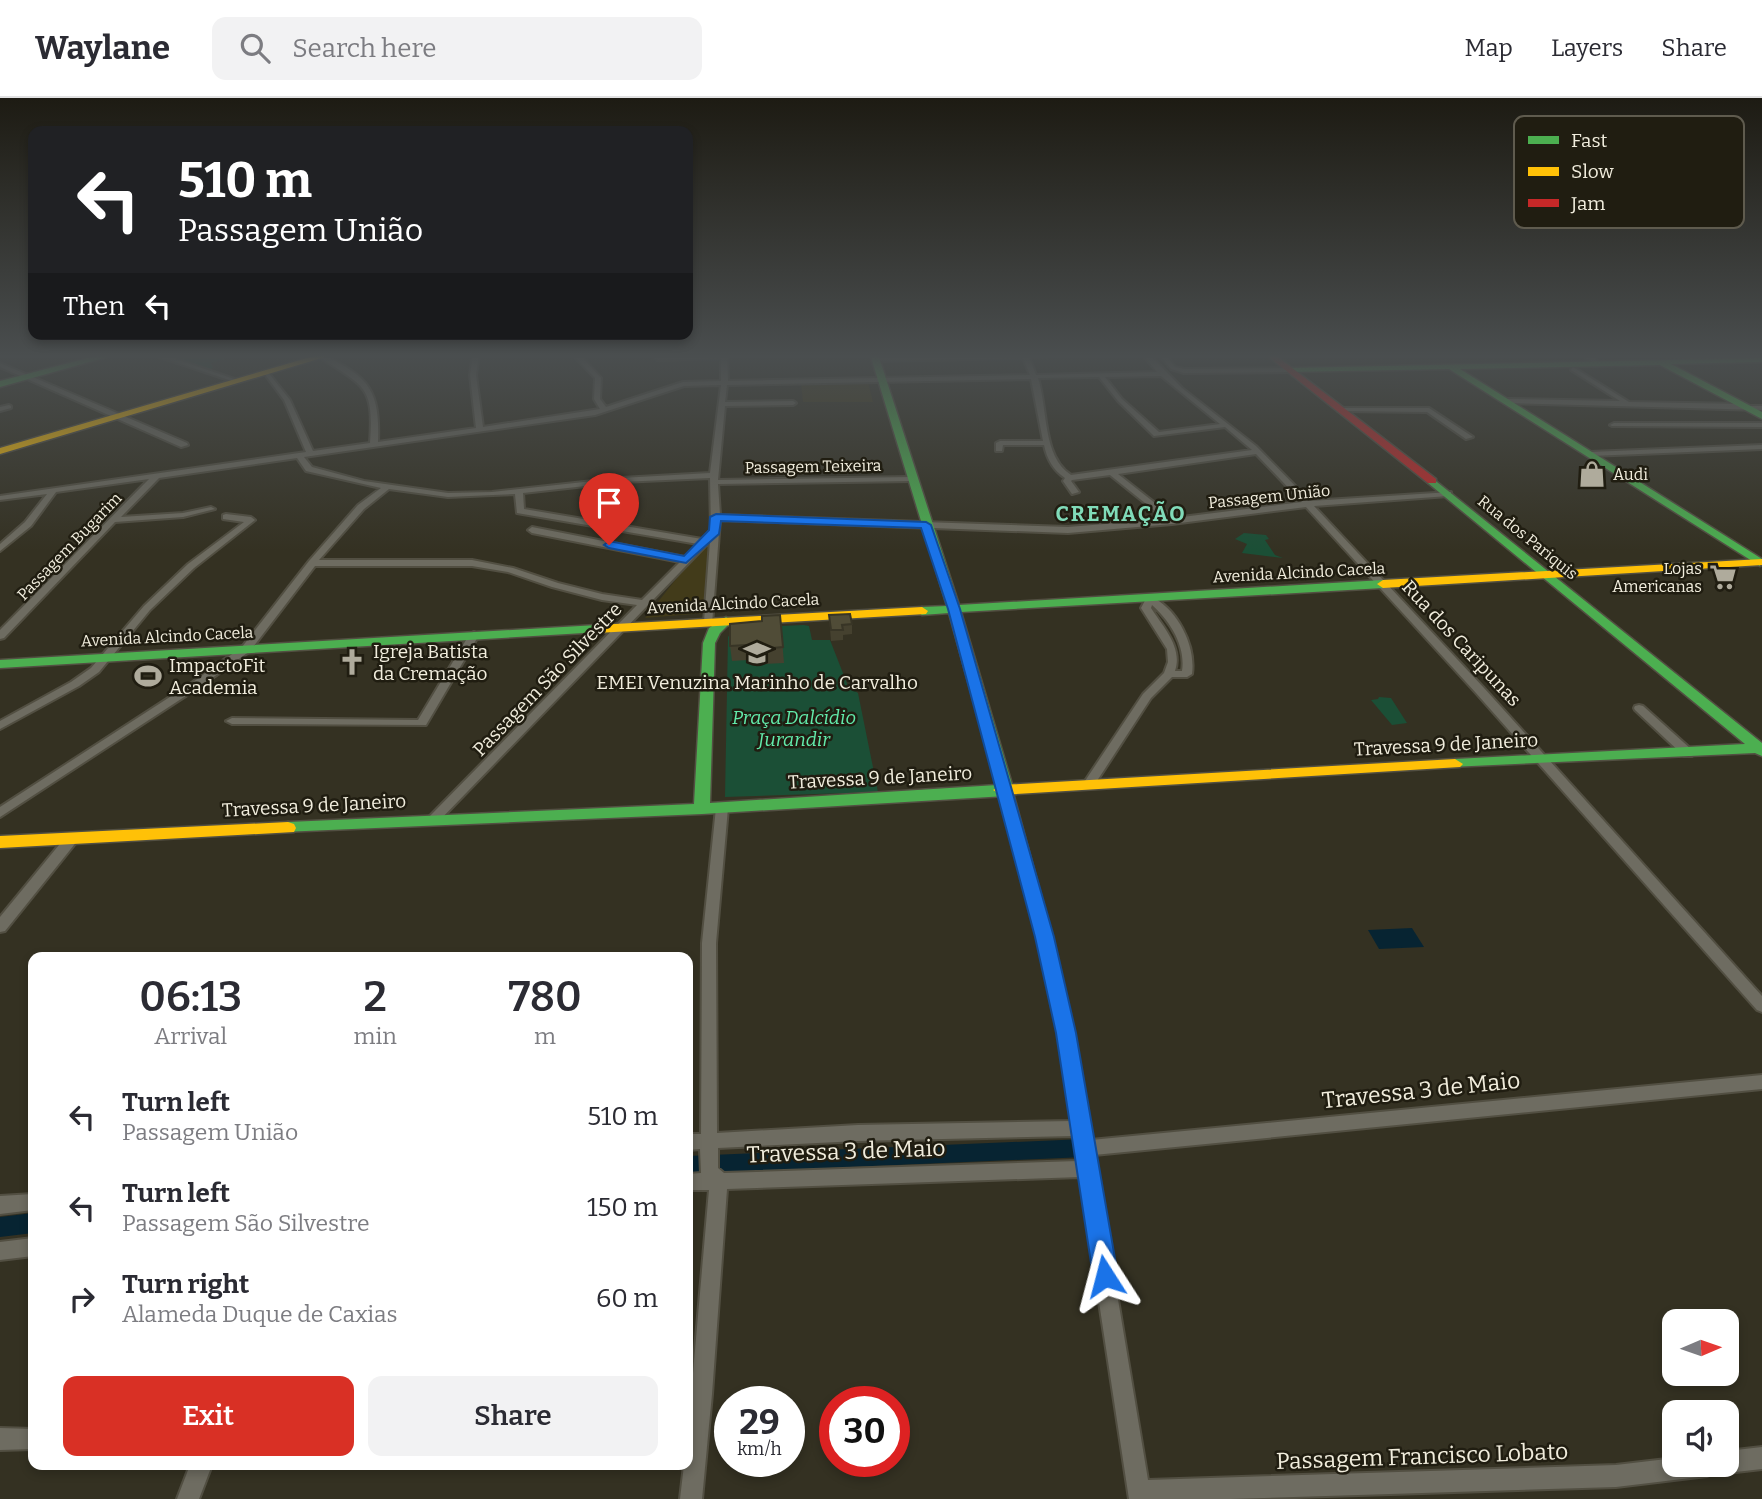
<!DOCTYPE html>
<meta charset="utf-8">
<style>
body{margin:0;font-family:Bitter,serif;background:#f2f2f3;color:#2b2b33;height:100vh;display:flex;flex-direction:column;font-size:26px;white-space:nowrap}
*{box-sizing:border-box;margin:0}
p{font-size:23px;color:#7c7c81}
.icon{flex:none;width:38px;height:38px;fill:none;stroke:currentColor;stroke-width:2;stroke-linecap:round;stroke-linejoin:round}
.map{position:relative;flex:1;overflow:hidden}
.sheet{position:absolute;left:28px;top:854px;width:665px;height:518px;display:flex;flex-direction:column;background:#fff;border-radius:14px;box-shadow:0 4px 10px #0003}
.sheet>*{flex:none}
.banner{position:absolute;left:28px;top:28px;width:665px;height:214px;border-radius:14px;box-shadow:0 4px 10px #0003;background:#202124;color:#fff;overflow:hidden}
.needle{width:46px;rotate:88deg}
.fabs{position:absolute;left:1662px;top:1211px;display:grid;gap:14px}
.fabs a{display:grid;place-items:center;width:77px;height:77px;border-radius:14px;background:#fff;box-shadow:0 4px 10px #0003;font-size:35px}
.speed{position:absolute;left:714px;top:1288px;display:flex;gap:14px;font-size:35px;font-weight:700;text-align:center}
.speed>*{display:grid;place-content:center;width:91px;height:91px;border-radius:50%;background:#fff;box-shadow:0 4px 10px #0003;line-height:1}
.speed small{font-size:18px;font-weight:400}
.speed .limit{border:10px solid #d22;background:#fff;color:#111}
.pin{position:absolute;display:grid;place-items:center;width:60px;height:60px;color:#fff;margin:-72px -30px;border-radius:50% 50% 50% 0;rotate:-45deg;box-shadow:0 0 7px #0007}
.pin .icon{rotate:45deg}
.me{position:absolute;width:77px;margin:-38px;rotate:351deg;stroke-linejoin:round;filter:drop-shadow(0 0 5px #0008)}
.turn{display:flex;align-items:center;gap:24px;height:147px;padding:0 35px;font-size:32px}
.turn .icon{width:91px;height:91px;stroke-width:2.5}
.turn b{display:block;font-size:49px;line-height:60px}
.then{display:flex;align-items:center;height:66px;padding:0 35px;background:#0003;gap:14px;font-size:26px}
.eta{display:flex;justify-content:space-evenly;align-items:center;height:119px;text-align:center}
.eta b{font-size:42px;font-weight:600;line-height:49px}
.button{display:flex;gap:14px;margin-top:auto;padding:14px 35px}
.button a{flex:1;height:80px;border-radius:14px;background:#d93025;color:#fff;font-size:28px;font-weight:600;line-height:80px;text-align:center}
.button a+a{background:#f2f2f3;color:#2b2b33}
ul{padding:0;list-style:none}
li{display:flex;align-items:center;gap:21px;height:91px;padding:0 35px}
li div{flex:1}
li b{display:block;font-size:26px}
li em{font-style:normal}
header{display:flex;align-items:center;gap:42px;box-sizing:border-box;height:98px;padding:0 35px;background:#fff;border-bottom:2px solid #e1e1e2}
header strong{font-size:33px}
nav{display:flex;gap:38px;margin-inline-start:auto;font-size:24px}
.search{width:490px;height:63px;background:#f2f2f3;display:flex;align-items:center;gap:18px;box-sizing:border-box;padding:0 24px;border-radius:14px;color:#7c7c81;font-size:26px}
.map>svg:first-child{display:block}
.built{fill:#423b1a}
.green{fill:#1b4f36}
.water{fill:#072432}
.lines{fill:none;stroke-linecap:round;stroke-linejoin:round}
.canal{fill:#072432;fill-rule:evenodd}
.street-casing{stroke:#524f42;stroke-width:4}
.fast-casing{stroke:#524f42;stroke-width:3}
.slow-casing{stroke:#524f42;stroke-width:3}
.jam-casing{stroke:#524f42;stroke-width:3}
.street{fill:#6e6c61;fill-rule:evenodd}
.fast{fill:#4caf50;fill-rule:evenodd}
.slow{fill:#ffc107;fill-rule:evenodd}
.jam{fill:#c62828;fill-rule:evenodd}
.wall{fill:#45412f}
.building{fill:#504c37;stroke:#383526;stroke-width:2}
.route{fill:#1a73e8;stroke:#114b97;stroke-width:2}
.labels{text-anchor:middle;stroke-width:5;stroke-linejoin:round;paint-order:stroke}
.far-street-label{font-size:16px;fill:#f1eddd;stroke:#201d11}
.far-poi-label{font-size:16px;fill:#f1eddd;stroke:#201d11;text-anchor:start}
.street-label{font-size:19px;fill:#f1eddd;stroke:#201d11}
.poi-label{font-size:19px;fill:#f1eddd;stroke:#201d11;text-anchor:start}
.park-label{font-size:19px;font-style:italic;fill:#62ebab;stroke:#201d11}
.far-district-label{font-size:21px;font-weight:bold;letter-spacing:2px;fill:#80dbb9;stroke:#201d11}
.near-street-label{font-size:23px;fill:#f1eddd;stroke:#201d11}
.key{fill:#201d11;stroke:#5f5b4e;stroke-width:2}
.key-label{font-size:19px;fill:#f1eddd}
</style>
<header>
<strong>Waylane</strong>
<div class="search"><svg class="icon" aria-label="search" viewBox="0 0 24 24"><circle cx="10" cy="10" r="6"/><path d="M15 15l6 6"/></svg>Search here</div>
<nav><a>Map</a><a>Layers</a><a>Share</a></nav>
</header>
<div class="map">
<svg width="1762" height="1401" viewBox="0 0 1762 1401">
<rect width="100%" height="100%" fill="#343122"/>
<!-- built -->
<path class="built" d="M868,284L873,304H803L801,285Z
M704,446H710L705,515L645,520Z"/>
<!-- green -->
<path class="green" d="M158,256H241L211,265L213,270L208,272Z
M1244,435L1266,437L1269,441L1265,442L1275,457L1283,460L1242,455L1247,446L1235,441Z
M804,527L809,528L812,542H830L848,588L858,595L878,694L725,699L728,539L734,530Z
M1379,599L1391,600L1407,625L1392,627L1371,602L1378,601Z"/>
<!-- water -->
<path class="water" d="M1412,830L1424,849L1379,851L1368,832Z"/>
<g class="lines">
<!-- canal -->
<path class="canal" d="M1085,1041L1092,1044L1095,1050L1092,1056L1085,1059L688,1076V1058Z
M33,1115V1135L0,1139V1119Z"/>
<defs>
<path id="street" d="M151,256H161L240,283L235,284Z
M473,256H479L476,277L483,329L600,311L594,301L595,280L572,256H579L601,280L600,301L606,309L683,284L721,283V260L657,262L649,256L658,258L727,256L728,283L1030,277L1023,260L876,263L873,261L876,259L1108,256L1029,259L1036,277L1157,274L1142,256H1149L1182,290L1256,348L1310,403L1451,394V398H1448L1314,408L1484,590L1762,898V914L1757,912L1476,595L1306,409L1172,426L1068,435L720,422L712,526H706L704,524L710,443L437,725H429L427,722L429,719L637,507L602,502L552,489L508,474L472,468H315L250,553L201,588L0,719V709L193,584L242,549L309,463L358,407L381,390L306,373L297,360L159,380L121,419L183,415L211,409L215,411L183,419L115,424L4,540L0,541V532L149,381L56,394L31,428L0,453V446L25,424L47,396L0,402V398L306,354L284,302L264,275L267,273L290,302L313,353L370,345C374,288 365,289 321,260L323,257C369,279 380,292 378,344L476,330L470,277ZM1161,278L1220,326L1159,334L1122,301L1105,279ZM1099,279L1118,303L1154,338L1225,329L1252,352L1071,377C1042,358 1048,311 1038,280ZM1031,281L1043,343H1000L996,345V353H1002L1003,347H1044C1047,361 1053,372 1065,380L1063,383L1072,396L1079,394L1071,383L1072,382L1110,377L1165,421L1068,429L720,417L718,386L912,383L916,381L912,379L718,382L725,308L793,307L796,305L793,303L725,304L727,287ZM721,287L710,375L621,380L492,394L448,395L364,383L312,369L304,359L595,317L684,288ZM1256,356L1302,404L1174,420L1118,376ZM710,380L711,432L702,441L524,411L523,395L621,384ZM389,391L448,399L515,396L517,415L698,446L685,459L532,429L528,432L532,435L680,464L642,502L602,496L558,485L513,470L472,462H319L364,411Z
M1159,256H1165L1175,269L1184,271L1288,270L1291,272L1288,274L1184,275L1171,271Z
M1580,256H1588L1600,265L1595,266Z
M0,265L187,345L188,347L181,349L0,269Z
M1573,269L1629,304L1744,306L1747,308H1762V312L1506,305L1503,303L1506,301L1620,303L1571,272Z
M9,307L11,308V310L0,313V309Z
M1340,310H1429L1473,339L1466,341L1427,314L1338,313V311Z
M1614,325H1762V329L1612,328L1610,327Z
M1762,347V351L1590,358L1586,356L1590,354Z
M226,416L251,419L255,422L194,470L150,512L99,574L79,588L0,631V623L71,584L91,570L144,508L188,466L244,424L223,421V417Z
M1150,498C1177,510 1196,547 1192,576L1187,579H1172L1151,600L1093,689H1085L1083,686L1143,596L1164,575L1168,564L1167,551L1141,510L1147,499ZM1152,507C1170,523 1186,548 1182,573H1175C1183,549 1163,529 1151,510Z
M474,534L479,537L426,627L232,626L226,623L232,620L418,622L469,537Z
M1639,607L1643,608L1692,652L1694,655L1692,658H1684L1635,612L1634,610L1635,608Z
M1006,689L1012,693L1052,840L1074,935L1091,1042L1762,977V991L1094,1057L1148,1382L1616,1367L1675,1360V1367H1727V1353L1762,1349V1371L1727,1375L1719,1372L1718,1367L1715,1375L1707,1378L1616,1389L1231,1401H1129L1080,1079L727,1091L712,1296L702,1401H680L684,1367H688V1332L709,1092H688V1076L701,1075L700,1051L688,1052V1036H701L702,845L716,710L722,706L728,710L716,845L717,1035L858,1027L1072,1023L1058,935L1038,840L1000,693ZM1074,1038L1078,1063L724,1075L718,1070V1050L858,1043Z
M73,735L79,739L78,742L5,833L0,834V819L68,736Z
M33,1096V1112L0,1116V1098Z
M33,1140V1158L0,1162V1144Z
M0,1330L33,1331V1351L0,1352Z
M190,1367H212L199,1401H177Z"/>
<path id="fast" d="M103,256H118L0,289V283Z
M870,256H878L959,507L1383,482L1389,486L1383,490L961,514L1014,693L1006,698L702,716L282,734L280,730L282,726L288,724L694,706L703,545L709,530L726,519L732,523L720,535L715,545L710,705L997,687L949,515L922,517L916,513L922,509L947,508Z
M1762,260V264L1671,266L1762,314V321L1660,267L1460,271L1762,461L1760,468L1449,271L1288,274L1284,272L1288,270Z
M1432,380L1762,645V658L1755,655L1450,669L1447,666L1455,661L1745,646L1428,385V381Z
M597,527L603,531L601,534L0,570V562Z"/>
<path id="slow" d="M321,256H335L0,356V350Z
M1762,461V467L1383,490L1377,486L1383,482Z
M922,509L928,513L926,516L597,535L591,531L597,527Z
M1455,661L1463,666L1460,669L1001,697L993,692L1001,687Z
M288,724L294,726L296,730L294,734L0,750V738Z"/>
<path id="jam" d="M1265,256H1274L1436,381V385H1428Z"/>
</defs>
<!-- street casing -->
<use href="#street" class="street-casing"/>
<!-- fast casing -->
<use href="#fast" class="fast-casing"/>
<!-- slow casing -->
<use href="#slow" class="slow-casing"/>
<!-- jam casing -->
<use href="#jam" class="jam-casing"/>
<!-- street -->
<use href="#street" class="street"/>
<!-- fast -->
<use href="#fast" class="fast"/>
<!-- slow -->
<use href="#slow" class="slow"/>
<!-- jam -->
<use href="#jam" class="jam"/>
</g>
<!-- wall -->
<path class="wall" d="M780,517L784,565L764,566L763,561L732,563L730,548L762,523Z
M829,517L852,526V536L843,537V542L831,543Z"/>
<!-- building -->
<path class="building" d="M850,516L852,526L842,527L843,532H831L829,517Z
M780,517L783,549L762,551V546L730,548V526L762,523V518Z"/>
<!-- sky -->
<linearGradient id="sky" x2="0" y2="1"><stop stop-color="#1d1b13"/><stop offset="0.57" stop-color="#4a4e4f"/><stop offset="1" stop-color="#4a4e4f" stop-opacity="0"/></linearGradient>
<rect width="1762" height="453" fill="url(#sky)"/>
<!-- route -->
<path class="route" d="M716,416L926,424L931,427L960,511L1054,839L1076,935L1118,1178L1114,1187L1105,1190L1097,1187L1093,1178L1056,935L1035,839L948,511L921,430L721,423L719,436L686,465L609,450L604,447L609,443L684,458L709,432L710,419Z"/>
<!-- icons -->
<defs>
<symbol id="shop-bare" viewBox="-9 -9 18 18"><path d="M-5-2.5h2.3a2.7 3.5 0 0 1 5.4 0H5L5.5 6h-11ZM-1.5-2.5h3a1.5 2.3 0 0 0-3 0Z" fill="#afab9c" stroke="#201d11" stroke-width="2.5" paint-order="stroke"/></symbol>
<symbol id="supermarket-bare" viewBox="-9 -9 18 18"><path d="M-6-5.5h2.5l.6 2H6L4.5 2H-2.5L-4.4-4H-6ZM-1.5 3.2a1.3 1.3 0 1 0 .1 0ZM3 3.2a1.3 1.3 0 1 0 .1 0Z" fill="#afab9c" stroke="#201d11" stroke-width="2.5" paint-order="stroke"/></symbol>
<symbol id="school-bare" viewBox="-9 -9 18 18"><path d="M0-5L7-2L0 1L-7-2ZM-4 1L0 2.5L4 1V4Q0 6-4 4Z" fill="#afab9c" stroke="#201d11" stroke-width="2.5" paint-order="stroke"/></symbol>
<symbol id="church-bare" viewBox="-9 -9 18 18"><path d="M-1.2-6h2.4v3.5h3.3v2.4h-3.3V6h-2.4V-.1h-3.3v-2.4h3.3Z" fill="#afab9c" stroke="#201d11" stroke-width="2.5" paint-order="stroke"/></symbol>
<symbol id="stadium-bare" viewBox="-9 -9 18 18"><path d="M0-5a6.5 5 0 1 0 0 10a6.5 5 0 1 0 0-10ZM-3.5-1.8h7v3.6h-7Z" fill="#afab9c" stroke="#201d11" stroke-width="2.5" paint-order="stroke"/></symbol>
</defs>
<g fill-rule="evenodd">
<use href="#shop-bare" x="1573" y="357" width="38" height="38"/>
<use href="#supermarket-bare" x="1704" y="460" width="38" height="38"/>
<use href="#school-bare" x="738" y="536" width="38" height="38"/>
<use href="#church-bare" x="333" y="545" width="38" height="38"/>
<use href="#stadium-bare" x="129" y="559" width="38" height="38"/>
</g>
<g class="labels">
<!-- far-street labels -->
<g class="far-street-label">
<text transform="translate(813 368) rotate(-1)" y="6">Passagem Teixeira</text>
<text transform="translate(1269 398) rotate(-6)" y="6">Passagem União</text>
<text transform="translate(1528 439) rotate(39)" y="6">Rua dos Pariquis</text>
<text transform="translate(69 448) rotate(-46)" y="6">Passagem Bugarim</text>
<text transform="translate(1299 474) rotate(-3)" y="6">Avenida Alcindo Cacela</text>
<text transform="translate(733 505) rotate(-3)" y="6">Avenida Alcindo Cacela</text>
<text transform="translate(167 538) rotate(-3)" y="6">Avenida Alcindo Cacela</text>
</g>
<!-- far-poi labels -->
<g class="far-poi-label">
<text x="1613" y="382">Audi</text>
<text x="1702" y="476" text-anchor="end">Lojas<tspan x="1702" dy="18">Americanas</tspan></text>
</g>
<!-- street labels -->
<g class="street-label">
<text transform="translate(1462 545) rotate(47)" y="7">Rua dos Caripunas</text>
<text transform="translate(547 581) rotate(-46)" y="7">Passagem São Silvestre</text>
<text transform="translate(1446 646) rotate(-3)" y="7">Travessa 9 de Janeiro</text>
<text transform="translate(880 679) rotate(-3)" y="7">Travessa 9 de Janeiro</text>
<text transform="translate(314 707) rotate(-3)" y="7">Travessa 9 de Janeiro</text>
</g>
<!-- poi labels -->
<g class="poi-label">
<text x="373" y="560">Igreja Batista<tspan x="373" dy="22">da Cremação</tspan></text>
<text x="169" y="574">ImpactoFit<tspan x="169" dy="22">Academia</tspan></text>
<text x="757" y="591" text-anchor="middle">EMEI Venuzina Marinho de Carvalho</text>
</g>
<!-- park labels -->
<g class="park-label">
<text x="794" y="626">Praça Dalcídio<tspan x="794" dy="22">Jurandir</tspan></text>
</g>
<!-- far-district labels -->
<g class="far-district-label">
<text x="1121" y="423">CREMAÇÃO</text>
</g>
<!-- near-street labels -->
<g class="near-street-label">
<text transform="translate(1421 992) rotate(-6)" y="8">Travessa 3 de Maio</text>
<text transform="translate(846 1053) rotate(-2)" y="8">Travessa 3 de Maio</text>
<text transform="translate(1422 1358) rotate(-2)" y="8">Passagem Francisco Lobato</text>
</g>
</g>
<!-- legend -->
<rect x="1514" y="18" width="230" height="112" rx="10" class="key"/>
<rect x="1528" y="38" width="31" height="8" fill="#4caf50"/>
<rect x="1528" y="69" width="31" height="9" fill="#ffc107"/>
<rect x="1528" y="101" width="31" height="8" fill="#c62828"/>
<g class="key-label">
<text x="1571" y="49">Fast</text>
<text x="1571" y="80">Slow</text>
<text x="1571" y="112">Jam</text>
</g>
</svg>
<div class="fabs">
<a><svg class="needle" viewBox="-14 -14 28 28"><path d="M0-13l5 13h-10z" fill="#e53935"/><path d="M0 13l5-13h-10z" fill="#7c7c81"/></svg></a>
<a><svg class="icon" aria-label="sound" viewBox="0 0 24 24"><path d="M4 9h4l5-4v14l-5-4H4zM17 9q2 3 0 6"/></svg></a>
</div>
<div class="speed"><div>29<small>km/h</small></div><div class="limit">30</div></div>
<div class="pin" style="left:609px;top:447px;background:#d93025"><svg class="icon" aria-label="arrive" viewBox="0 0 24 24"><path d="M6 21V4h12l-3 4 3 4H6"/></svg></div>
<svg class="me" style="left:1105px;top:1178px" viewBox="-20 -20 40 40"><path d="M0-17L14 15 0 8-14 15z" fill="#1a73e8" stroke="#fff" stroke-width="4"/></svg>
<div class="banner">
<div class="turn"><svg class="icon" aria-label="left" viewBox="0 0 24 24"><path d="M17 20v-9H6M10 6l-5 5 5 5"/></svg><div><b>510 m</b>Passagem União</div></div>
<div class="then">Then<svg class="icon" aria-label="left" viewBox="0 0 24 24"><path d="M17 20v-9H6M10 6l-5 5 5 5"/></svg></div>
</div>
<section class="sheet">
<div class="eta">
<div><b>06:13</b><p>Arrival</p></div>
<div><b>2</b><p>min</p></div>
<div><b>780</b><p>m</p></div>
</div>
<ul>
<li><svg class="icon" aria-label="left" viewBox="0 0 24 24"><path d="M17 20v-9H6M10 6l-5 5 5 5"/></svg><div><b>Turn left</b><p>Passagem União</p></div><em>510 m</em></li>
<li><svg class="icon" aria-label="left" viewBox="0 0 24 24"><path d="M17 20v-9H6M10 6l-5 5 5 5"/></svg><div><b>Turn left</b><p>Passagem São Silvestre</p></div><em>150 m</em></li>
<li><svg class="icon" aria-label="right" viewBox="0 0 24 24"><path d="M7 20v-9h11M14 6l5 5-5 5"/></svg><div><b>Turn right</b><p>Alameda Duque de Caxias</p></div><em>60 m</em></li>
</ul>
<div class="button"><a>Exit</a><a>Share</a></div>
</section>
</div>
